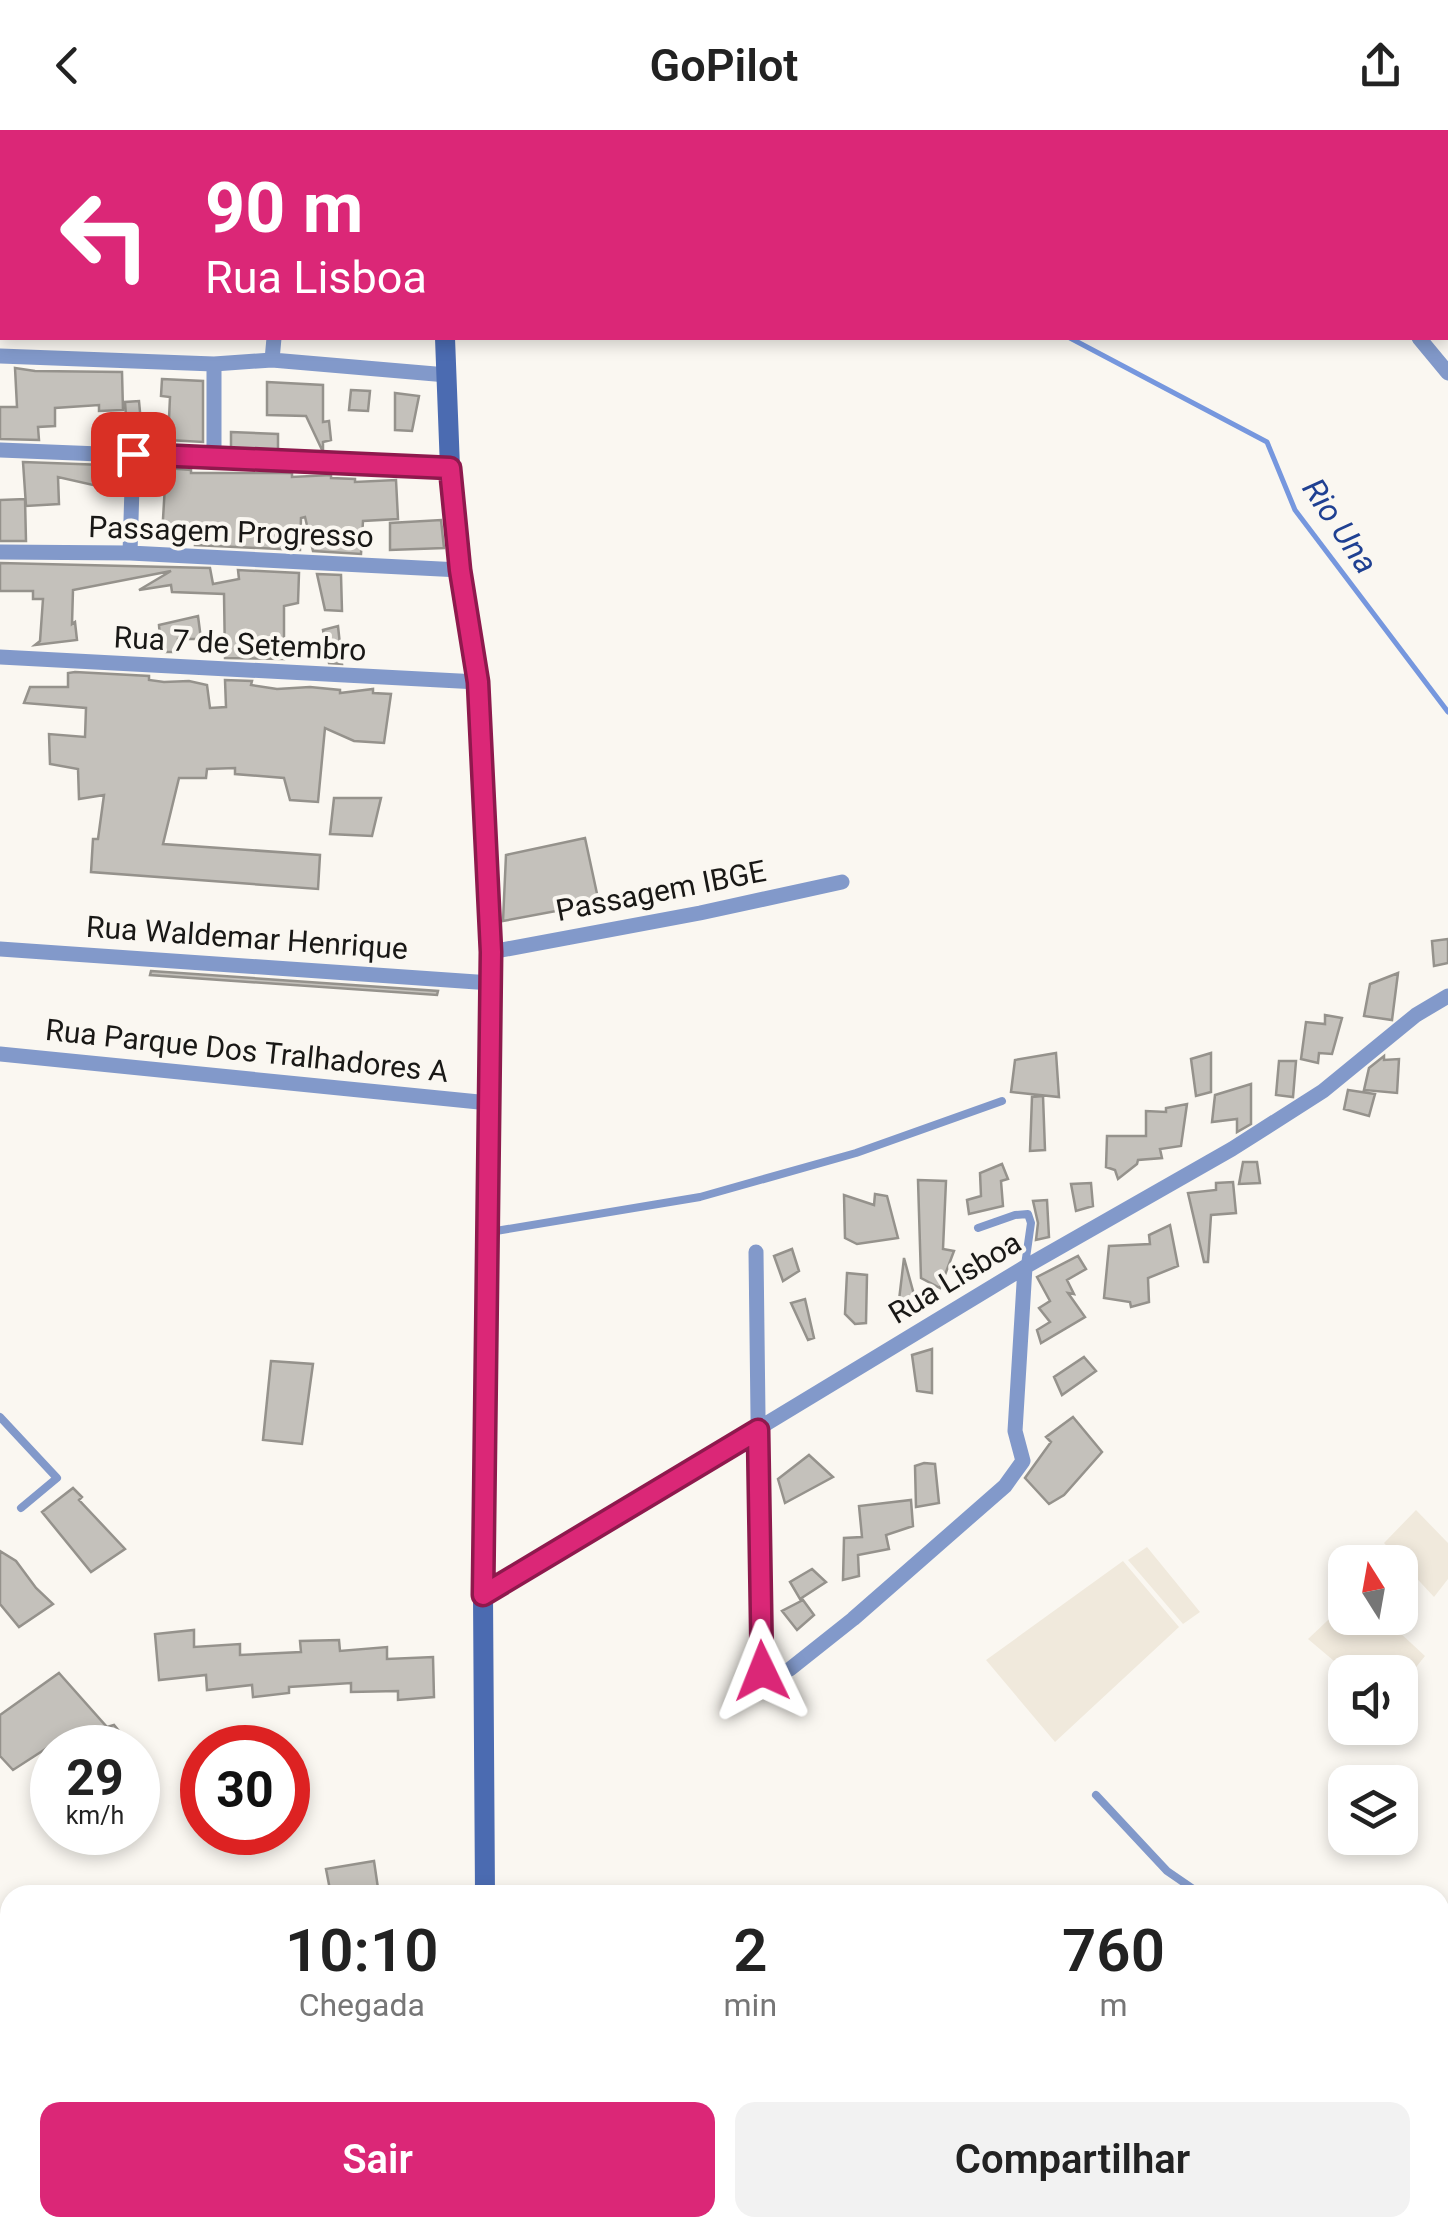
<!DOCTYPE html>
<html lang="pt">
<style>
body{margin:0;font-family:Roboto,sans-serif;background:#f2f2f2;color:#222;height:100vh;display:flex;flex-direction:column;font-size:38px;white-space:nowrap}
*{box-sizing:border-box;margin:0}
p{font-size:32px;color:#767676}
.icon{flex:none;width:55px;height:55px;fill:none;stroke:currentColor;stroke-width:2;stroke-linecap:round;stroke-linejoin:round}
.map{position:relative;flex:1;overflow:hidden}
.drawer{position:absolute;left:0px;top:1755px;width:1450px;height:352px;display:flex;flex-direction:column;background:#fff;border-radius:30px 30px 0 0;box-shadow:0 5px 15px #0003}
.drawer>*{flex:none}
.hud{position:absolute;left:0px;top:0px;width:1450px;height:210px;box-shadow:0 5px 15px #0003;background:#db2777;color:#fff;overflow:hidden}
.needle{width:65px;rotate:349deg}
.buttons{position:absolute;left:1328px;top:1415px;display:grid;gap:20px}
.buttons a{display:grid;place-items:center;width:90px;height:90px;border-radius:20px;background:#fff;box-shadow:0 5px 15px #0003;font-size:50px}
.speed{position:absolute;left:30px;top:1595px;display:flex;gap:20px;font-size:50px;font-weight:700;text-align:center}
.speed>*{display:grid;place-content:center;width:130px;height:130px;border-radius:50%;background:#fff;box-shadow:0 5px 15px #0003;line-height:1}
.speed small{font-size:25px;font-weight:400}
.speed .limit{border:15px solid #d22;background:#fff;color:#111}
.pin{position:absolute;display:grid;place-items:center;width:85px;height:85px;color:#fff;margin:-42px;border-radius:20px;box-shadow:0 5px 15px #0006}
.me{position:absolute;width:110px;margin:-55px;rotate:358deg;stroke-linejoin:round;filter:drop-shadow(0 0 8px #0008)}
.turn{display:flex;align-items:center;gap:35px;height:210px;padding:0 40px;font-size:45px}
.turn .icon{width:130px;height:130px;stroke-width:2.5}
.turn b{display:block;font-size:70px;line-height:85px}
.eta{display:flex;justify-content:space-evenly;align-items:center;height:170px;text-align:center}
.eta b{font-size:60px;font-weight:600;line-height:70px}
.action{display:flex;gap:20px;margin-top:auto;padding:20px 40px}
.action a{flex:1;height:115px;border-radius:20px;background:#db2777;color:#fff;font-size:40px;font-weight:600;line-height:115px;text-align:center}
.action a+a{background:#f2f2f2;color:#222}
header{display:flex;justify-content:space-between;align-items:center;height:130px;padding:0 40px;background:#fff;font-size:45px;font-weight:600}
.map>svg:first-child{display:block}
.built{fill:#f0e9dc}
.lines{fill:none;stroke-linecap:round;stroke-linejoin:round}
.stream{stroke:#7697de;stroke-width:5}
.building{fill:#c4c1bb;stroke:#95928c;stroke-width:2.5}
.service{stroke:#8299ca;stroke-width:8}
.minor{stroke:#8299ca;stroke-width:15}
.secondary{stroke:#4b6bb1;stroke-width:20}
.primary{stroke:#24479d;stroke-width:22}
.route-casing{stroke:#8e194d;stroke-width:25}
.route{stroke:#db2777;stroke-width:18}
.labels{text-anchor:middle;stroke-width:8;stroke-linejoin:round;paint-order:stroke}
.street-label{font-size:30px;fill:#191816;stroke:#faf7f1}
.water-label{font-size:32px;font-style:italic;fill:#1f4092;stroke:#faf7f1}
</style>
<header><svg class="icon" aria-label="back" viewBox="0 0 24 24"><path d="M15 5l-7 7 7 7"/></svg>GoPilot<svg class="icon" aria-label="share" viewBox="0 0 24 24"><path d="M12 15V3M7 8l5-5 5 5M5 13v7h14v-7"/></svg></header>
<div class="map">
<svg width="1448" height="2106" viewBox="0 0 1448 2106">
<rect width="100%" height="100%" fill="#faf7f1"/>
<!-- built -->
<path class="built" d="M1416,1380L1448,1413V1449L1434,1467L1384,1413Z
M1147,1417L1200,1482L1183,1494L1128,1430Z
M1123,1431L1179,1497L1055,1612L986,1530Z
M1345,1474V1488H1384L1425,1526L1400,1557V1542H1347L1308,1509Z"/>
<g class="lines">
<!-- stream -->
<path class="stream" d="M648,0L663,2
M19,2L30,0
M0,7L2,6
M1070,208L1267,312L1295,380L1448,582"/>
</g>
<!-- building -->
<path class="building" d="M15,238L35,241L122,242L123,280L99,281V275L55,278V296L38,297L39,310L0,309V277H17Z
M162,249L203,251V312L168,310L170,267L161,266Z
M267,252L323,255V292L329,291L331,310L323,312V322L306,286L267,285Z
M351,260L370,261L368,281L349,280Z
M395,263L419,266L412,301L395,300Z
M139,271L143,314H128L125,272Z
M231,302L278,304V320L231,318Z
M23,332L104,335L102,357L58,347L59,374L26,376Z
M166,338L191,340V343H292V347L331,345V348L355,349V352L396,350L398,389L363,391L361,424L313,421L305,387L301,388L300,420L195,415L196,404L162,406Z
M25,369L26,411H0V370Z
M441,390L444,418L390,420V393Z
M0,433L210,438L213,454L239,449L238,440L299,443L298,473L284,476V529L225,528L224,464L172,462L171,455L139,460L171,441L73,460L72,494L75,492L77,510L35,515L40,511L43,469H33V461H0Z
M317,444L341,445L342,481L325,480Z
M198,486L201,509H178L179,522H161L159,495Z
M338,496L342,534L329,533L323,500Z
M75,542L149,546V550L164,552L189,551L207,555L210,578L226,577L225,550L252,551L251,555L277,559L310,557L340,560V563L373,559V563L391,564L384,613L354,611L325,598L318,672L290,670L284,648L235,644V638L207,639L206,648H179L163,714L320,725L318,759L91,742L93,709H98L104,665L79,669L78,639L50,634L49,604L85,607L86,578L24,573L30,557H68V543Z
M334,668H381L372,706L330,704Z
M585,708L599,773L503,791L506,725Z
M1448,809V833L1434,836L1432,811Z
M151,841L438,861L437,865L150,845Z
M1398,843L1392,890L1364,886L1370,854Z
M1325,885L1342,888L1332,924L1319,923L1318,933L1301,929L1306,892L1325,894Z
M1056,923L1059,967L1011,962L1015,930Z
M1211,923V962L1196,966L1191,929Z
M1384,926V930L1399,929L1397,963L1364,960L1369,938Z
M1279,931H1296L1293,967L1276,965Z
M1251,954V994L1237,1002V989L1212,992L1215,965Z
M1348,960L1375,964L1369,986L1344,979Z
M1043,966L1045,1020L1030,1021L1032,967Z
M1187,974L1181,1016L1160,1019L1162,1028L1138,1030L1137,1034L1118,1049L1115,1040L1106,1037L1107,1006H1146V981L1166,982V978Z
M1243,1032H1257L1260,1053L1239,1054Z
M1002,1034L1008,1049L1001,1051L1003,1076L969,1084L967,1070L981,1066L980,1043Z
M918,1050L946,1051L943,1119L954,1121L940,1158L921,1148Z
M1233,1052L1236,1083L1211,1085L1208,1132H1204L1188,1063L1216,1060V1053Z
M1091,1053L1093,1076L1076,1081L1071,1054Z
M875,1064L887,1066L898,1108L857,1114L845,1108L844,1065L874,1075Z
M1047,1070L1049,1107L1036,1110L1038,1093L1033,1071Z
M1170,1095L1178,1136L1148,1148L1149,1172L1131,1177L1130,1172L1104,1168L1109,1116L1150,1114L1149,1105Z
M792,1119L799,1141L783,1151L774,1126Z
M1078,1126L1086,1139L1067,1150L1074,1164L1068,1163L1085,1187L1041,1213L1037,1200L1050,1192L1039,1178L1050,1171L1037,1147Z
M904,1128L916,1172L904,1176L899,1170Z
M847,1143L867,1145L866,1193L855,1194L845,1184Z
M805,1169L814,1208L808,1210L791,1173Z
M932,1219V1263L917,1261L912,1225Z
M1084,1227L1096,1241L1062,1265L1054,1247Z
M271,1231L313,1234L302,1314L263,1310Z
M1073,1287L1102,1322L1064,1365L1049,1374L1025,1348L1051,1312L1046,1307Z
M809,1325L833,1347L785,1373L778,1349Z
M924,1333L935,1334L939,1373L916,1377L915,1336Z
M73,1358L82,1367L79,1370L125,1419L91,1442L42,1382Z
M911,1370L913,1396L886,1405L889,1419L858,1425L859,1446L843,1450L844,1408L862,1407L859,1376Z
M0,1421L16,1431L36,1458L53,1474L19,1497L0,1474Z
M812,1439L826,1452L800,1469L790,1452Z
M803,1470L814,1485L797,1500L782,1481Z
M194,1500V1517L240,1514V1525L301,1522L300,1511L339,1510L340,1521L387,1517V1529L433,1527L434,1567L398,1570V1561L351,1562V1553L289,1557V1563L253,1567L252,1555L207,1560L206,1545L159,1550L155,1504Z
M59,1543L107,1597L114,1595L133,1618H47L13,1640L0,1626V1585Z
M374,1731L379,1765H331L326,1739Z"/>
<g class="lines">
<!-- service -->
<path class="service" d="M978,1098L1015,1085L1028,1084L1031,1093L1025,1135
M490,1102L700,1067L856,1023L1002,971
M0,1287L57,1348L21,1378
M1096,1665L1167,1741L1202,1765
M1440,1879L1448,1869
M1440,1889L1448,1897"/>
<!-- minor -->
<path class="minor" d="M1237,0L1239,2
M0,124H2
M1419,208L1448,243
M0,226L214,234L272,230L447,245
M272,230L274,208
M214,234V329
M0,320L450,338
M0,422L130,423L460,440
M130,423L133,324
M0,527L478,552
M0,819L491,853
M491,822L700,783L842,752
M0,924L489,973
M756,1122L761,1530L762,1541L772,1547L790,1539L853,1489L1005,1356L1023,1331L1015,1301L1025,1137
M483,1465L1025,1137L1232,1019L1323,961L1416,885L1448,866
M155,2106L165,2098"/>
<!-- secondary -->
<path class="secondary" d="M446,2V0
M445,208L450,338L460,440L478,552L491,822L483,1465L485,1765
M483,2106V2098"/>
<!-- primary -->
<path class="primary" d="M0,1843L10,1855
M0,1883L10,1897
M173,2098L180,2106
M206,2098L213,2106"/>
</g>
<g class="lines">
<defs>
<path id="route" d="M133,324L450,338L460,440L478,552L491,822L483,1465L758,1300L762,1541"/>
</defs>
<!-- route casing -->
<use href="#route" class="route-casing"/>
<!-- route -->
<use href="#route" class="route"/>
</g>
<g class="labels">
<!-- street labels -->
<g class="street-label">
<text transform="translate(231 402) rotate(2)" y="10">Passagem Progresso</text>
<text transform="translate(240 514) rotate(3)" y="10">Rua 7 de Setembro</text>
<text transform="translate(661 761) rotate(-11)" y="10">Passagem IBGE</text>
<text transform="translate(247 808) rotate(4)" y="10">Rua Waldemar Henrique</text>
<text transform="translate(247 921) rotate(6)" y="10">Rua Parque Dos Tralhadores A</text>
<text transform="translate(955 1148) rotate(-31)" y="10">Rua Lisboa</text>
</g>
<!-- water labels -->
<g class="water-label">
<text transform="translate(1340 396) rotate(56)" y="11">Rio Una</text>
</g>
</g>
</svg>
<div class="buttons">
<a><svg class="needle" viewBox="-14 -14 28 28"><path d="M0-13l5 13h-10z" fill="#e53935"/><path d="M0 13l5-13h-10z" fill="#767676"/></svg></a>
<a><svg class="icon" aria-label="sound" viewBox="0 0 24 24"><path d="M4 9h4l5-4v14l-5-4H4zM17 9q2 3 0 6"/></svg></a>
<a><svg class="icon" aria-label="layers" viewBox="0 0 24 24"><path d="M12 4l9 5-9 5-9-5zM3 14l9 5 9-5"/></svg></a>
</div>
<div class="speed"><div>29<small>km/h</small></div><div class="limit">30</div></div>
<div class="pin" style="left:133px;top:324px;background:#d93025"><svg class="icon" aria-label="arrive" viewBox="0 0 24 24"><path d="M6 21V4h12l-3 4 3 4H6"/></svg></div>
<svg class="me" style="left:762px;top:1541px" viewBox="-20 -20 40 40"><path d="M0-17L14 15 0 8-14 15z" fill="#db2777" stroke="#fff" stroke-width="4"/></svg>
<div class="hud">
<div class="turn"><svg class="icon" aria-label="left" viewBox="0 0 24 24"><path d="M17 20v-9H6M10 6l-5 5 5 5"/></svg><div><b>90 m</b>Rua Lisboa</div></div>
</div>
<section class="drawer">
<div class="eta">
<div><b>10:10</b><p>Chegada</p></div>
<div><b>2</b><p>min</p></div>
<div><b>760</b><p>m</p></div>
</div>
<div class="action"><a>Sair</a><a>Compartilhar</a></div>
</section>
</div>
